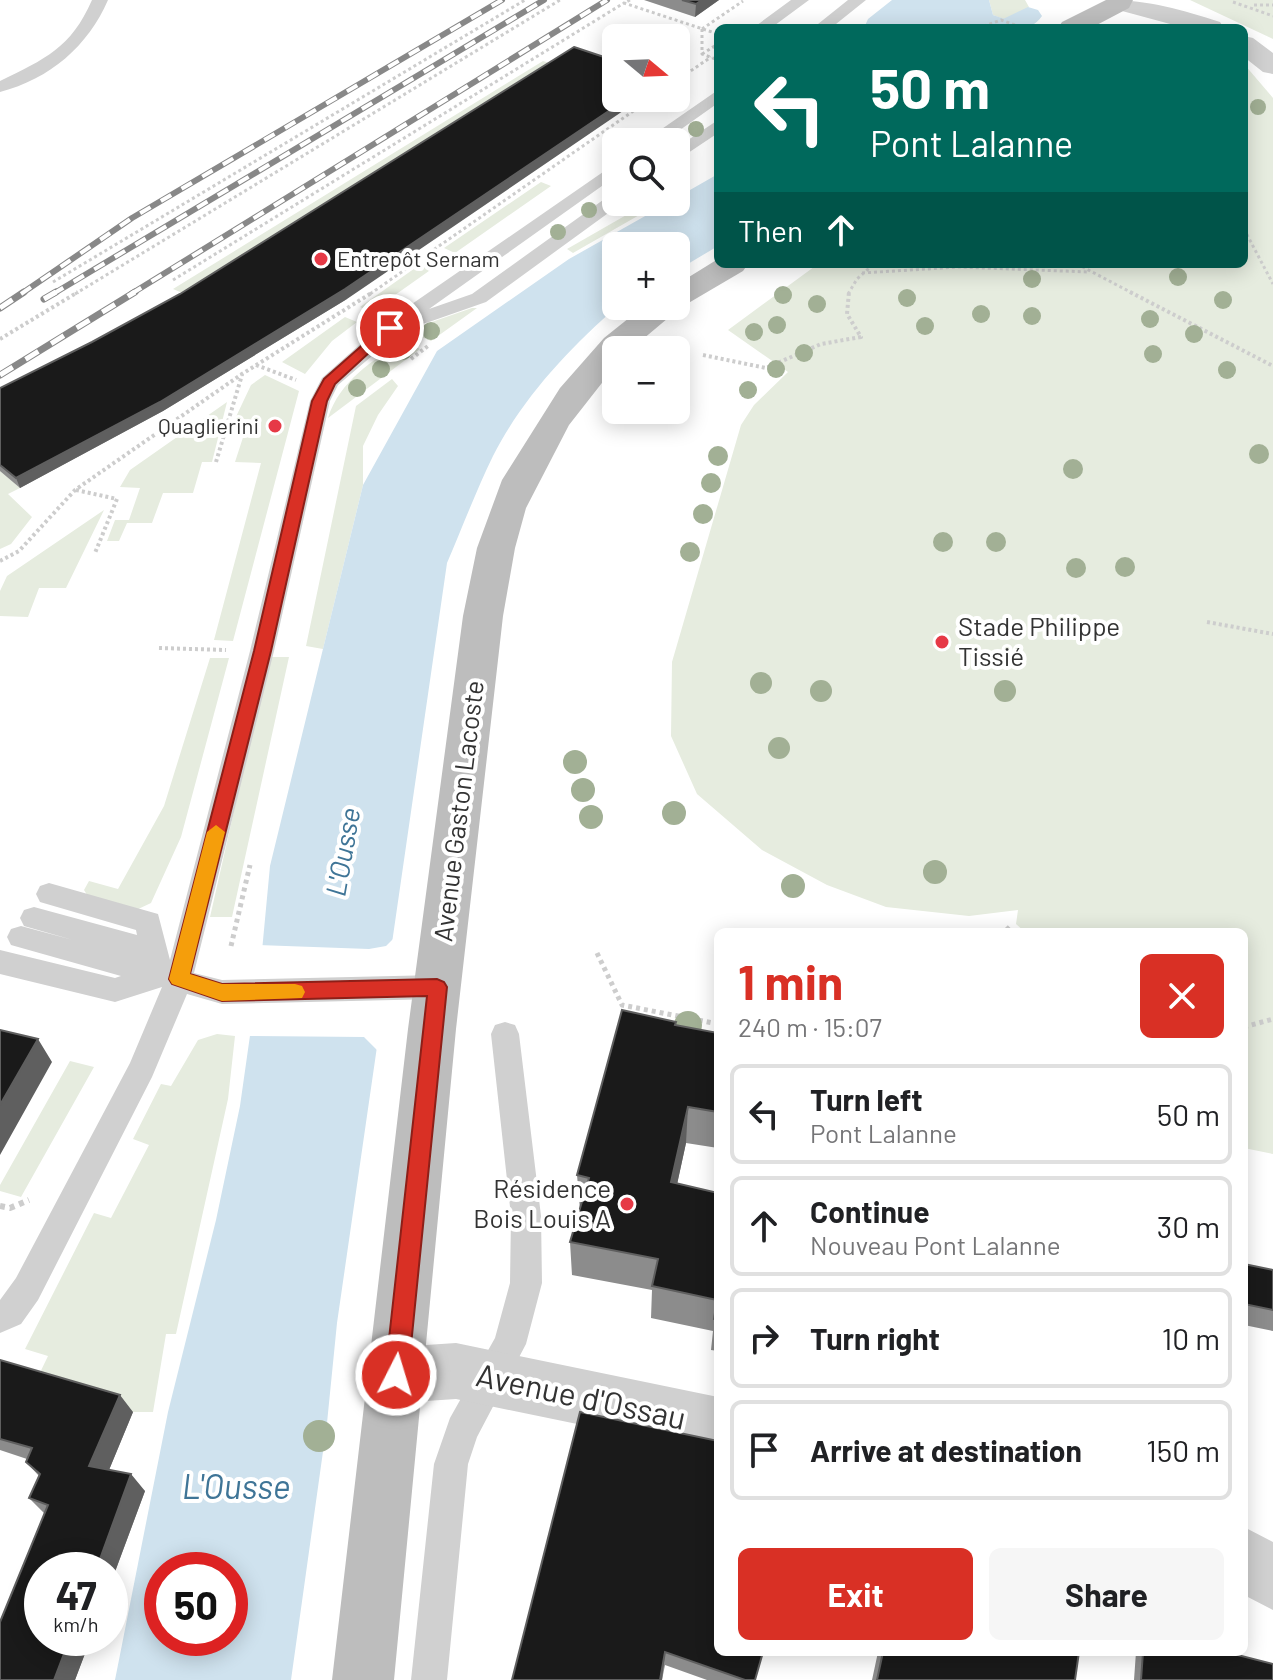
<!DOCTYPE html>
<meta charset="utf-8">
<style>
body{margin:0;font-family:Barlow,sans-serif;background:#f6f6f6;color:#202124;height:100vh;display:flex;flex-direction:column;font-size:30px;white-space:nowrap}
*{box-sizing:border-box;margin:0}
p{font-size:26px;color:#757577}
.icon{flex:none;width:44px;height:44px;fill:none;stroke:currentColor;stroke-width:2;stroke-linecap:round;stroke-linejoin:round}
.map{position:relative;flex:1;overflow:hidden}
.details{position:absolute;left:714px;top:928px;width:534px;height:728px;display:flex;flex-direction:column;background:#fff;border-radius:12px;box-shadow:0 4px 20px #0003}
.details>*{flex:none}
.banner{position:absolute;left:714px;top:24px;width:534px;height:244px;border-radius:12px;box-shadow:0 4px 20px #0003;background:#00695c;color:#fff;overflow:hidden}
.needle{width:52px;rotate:109deg}
.buttons{position:absolute;left:602px;top:24px;display:grid;gap:16px}
.buttons a{display:grid;place-items:center;width:88px;height:88px;border-radius:12px;background:#fff;box-shadow:0 4px 20px #0003;font-size:40px}
.speed{position:absolute;left:24px;top:1552px;display:flex;gap:16px;font-size:40px;font-weight:700;text-align:center}
.speed>*{display:grid;place-content:center;width:104px;height:104px;border-radius:50%;background:#fff;box-shadow:0 4px 20px #0003;line-height:1}
.speed small{font-size:20px;font-weight:400}
.speed .limit{border:12px solid #d22;background:#fff;color:#111}
.pin{position:absolute;display:grid;place-items:center;width:68px;height:68px;color:#fff;margin:-34px;border:4px solid #fff;border-radius:50%;box-shadow:0 2px 8px #0007}
.me{position:absolute;width:88px;margin:-44px;rotate:5deg;stroke-linejoin:round;filter:drop-shadow(0 0 6px #0008)}
.turn{display:flex;align-items:center;gap:28px;height:168px;padding:0 24px;font-size:36px}
.turn .icon{width:104px;height:104px;stroke-width:2.5}
.turn b{display:block;font-size:56px;line-height:68px}
.then{display:flex;align-items:center;height:76px;padding:0 24px;background:#0003;gap:16px;font-size:30px}
.round{display:grid;place-items:center;flex:none;width:84px;height:84px;border-radius:12px;background:#f6f6f6}
.head{display:flex;align-items:center;justify-content:space-between;height:136px;padding:0 24px}
h1{font-size:48px;font-weight:700;line-height:60px;color:#d93025}
.cta{display:flex;gap:16px;margin-top:auto;padding:16px 24px}
.cta a{flex:1;height:92px;border-radius:12px;background:#d93025;color:#fff;font-size:32px;font-weight:700;line-height:92px;text-align:center}
.cta a+a{background:#f6f6f6;color:#202124}
ul{padding:0;list-style:none}
li{display:flex;align-items:center;gap:24px;height:100px;margin:0 16px 12px;padding:0 8px;border:4px solid #e0e0e0;border-radius:12px}
li div{flex:1}
li b{display:block;font-size:30px}
li em{font-style:normal}
.map>svg:first-child{display:block}
.green{fill:#e6ecdf}
.water{fill:#cfe2ee;fill-rule:evenodd}
.pier{fill:#fff}
.lines{fill:none;stroke-linecap:round;stroke-linejoin:round}
.canal{fill:#cfe2ee;fill-rule:evenodd}
.path-far3{stroke:#cdcdcd;stroke-width:3;stroke-dasharray:3 3;stroke-linecap:butt}
.path-far2{stroke:#cdcdcd;stroke-width:4;stroke-dasharray:3 3;stroke-linecap:butt}
.path-far1{stroke:#cdcdcd;stroke-width:5;stroke-dasharray:4 4;stroke-linecap:butt}
.path{stroke:#cdcdcd;stroke-width:6;stroke-dasharray:5 5;stroke-linecap:butt}
.service{fill:#d0d0d0;fill-rule:evenodd}
.minor{fill:#d0d0d0;fill-rule:evenodd}
.secondary{fill:#bdbdbd;fill-rule:evenodd}
.rail-far1-casing{stroke:#888;stroke-width:6}
.rail-casing{stroke:#888;stroke-width:7}
.rail-far1{stroke:#fff;stroke-width:4;stroke-dasharray:12;stroke-linecap:butt}
.rail{stroke:#fff;stroke-width:5;stroke-dasharray:15;stroke-linecap:butt}
.tree{fill:#a2b095}
.wall{fill:#8c8c8c}
.shaded-wall{fill:#5f5f5f}
.building{fill:#1a1a1a;stroke:#5f5f5f;stroke-width:2}
.route{fill:#d93025;stroke:#8d1f18;stroke-width:2}
.slow{fill:#f59e0b}
.poi-dot{fill:#e63946;stroke:#fff;stroke-width:3}
.labels{text-anchor:middle;stroke-width:8;stroke-linejoin:round;paint-order:stroke}
.far-poi-label{font-size:22px;fill:#333;stroke:#fff;text-anchor:start}
.poi-label{font-size:26px;fill:#333;stroke:#fff;text-anchor:start}
.street-label{font-size:26px;fill:#333;stroke:#fff}
.water-label{font-size:28px;font-style:italic;fill:#3f7597;stroke:#fff}
.near-street-label{font-size:32px;fill:#333;stroke:#fff}
.near-water-label{font-size:34px;font-style:italic;fill:#3f7597;stroke:#fff}
</style>
<div class="map">
<svg width="1273" height="1680" viewBox="0 0 1273 1680">
<rect width="100%" height="100%" fill="#fff"/>
<!-- green -->
<path class="green" d="M989,0H1025L1029,7L1009,21L993,15Z
M1190,0H1273V39Z
M543,61L559,66L192,297L173,289Z
M1244,64L1273,98V1154L1244,1148V932H1025L1016,924L1018,910L969,916L886,907L827,885L762,850L697,794L671,736L672,662L741,425L754,405L788,372L728,330L818,264H1244Z
M541,182L551,186L455,253L444,248Z
M649,202H662L573,253L567,249Z
M425,261L436,266L371,312L360,307Z
M472,308H477L431,341L412,333L426,324Z
M345,317L357,322L332,341L305,374L282,362Z
M403,340L420,349L328,418C340,380 372,362 403,340Z
M265,375L299,391L233,641L214,640L261,463L235,462L248,422L234,421L251,385Z
M392,379L398,386L378,415L363,446V485L323,649L306,646L356,406Z
M227,402L212,462H202L193,493H163L152,523H127L119,541H107L115,520H129L140,488L120,487L130,470Z
M0,470L20,488L8,494L32,517L11,544L0,549Z
M104,510L66,588H39L28,617L0,616V591L7,576Z
M269,657H289L232,917H210Z
M210,658H229L181,837L151,903L134,911L89,898L84,890L89,881L118,889L164,806Z
M217,1034L235,1036L228,1099L176,1334H166L153,1412H133L35,1383L48,1356L25,1349L94,1213L111,1218L149,1145L133,1139L161,1084L171,1086L198,1040Z
M70,1061L94,1067L21,1197L0,1191V1185Z"/>
<!-- water -->
<path class="water" d="M892,0H989L993,15L1028,27L864,28L868,19Z
M718,174V246L676,271V246H616L618,306C569,348 522,399 493,456C476,491 462,528 447,563L337,1323L327,1423L291,1680H115L168,1412L216,1220L240,1106L262,951L270,866L363,485L437,351L569,259L670,202H676V198ZM162,1570H230V1638H162Z"/>
<!-- pier -->
<path class="pier" d="M396,936L379,1052L364,1037L246,1036L258,945L369,949L386,946Z"/>
<g class="lines">
<!-- canal -->
<path class="canal" d="M1028,7L1038,10L1042,16C1031,33 1011,28 993,28L997,22Z"/>
<!-- path-far3 -->
<path class="path-far3" d="M630,0L624,3L718,34
M1233,2L1273,16
M1254,5H1273
M978,28L1001,20L1024,28
M702,29L743,1
M702,29V54L718,60
M702,54L718,44
M676,81L711,57
M1244,229L1273,284
M1077,264L1134,294
M862,273L958,267L1089,272
M173,280L624,3
M53,282L525,0
M75,294L560,0
M370,294L652,98
M848,294L857,279L874,264"/>
<!-- path-far2 -->
<path class="path-far2" d="M1130,292L1273,366
M0,339L78,292
M703,355L766,368L821,344L861,337L847,314L849,292
M411,359L428,346
M256,365L296,380
M216,462L242,375
M76,490L117,499L95,553
M0,561L19,551L75,490L242,374L373,292
M1207,622L1273,634
M159,648L226,650"/>
<!-- path-far1 -->
<path class="path-far1" d="M1006,927L1011,932
M231,946L250,865
M597,953L622,1005L718,1024
M1244,1027L1273,1019"/>
<!-- path -->
<path class="path" d="M0,1206L10,1208L29,1200"/>
<!-- service -->
<path class="service" d="M92,0H108C88,46 50,79 0,92V81C45,59 71,48 92,0Z
M791,0H809L771,28H753Z
M848,0H866L831,28H813Z
M718,90V103L663,142H643Z
M718,120V133L676,161V148Z
M616,163V176L429,309L472,294L610,195L616,194V202L622,203L486,302L429,322L422,324L414,320L338,385L330,401L274,651L194,973L222,980L437,975L447,979L451,987L447,995L437,999L222,1004L187,994L152,1077L38,1300L21,1324L0,1333V1300L16,1278L130,1063L162,987L115,1002L0,974V950L115,978L121,976L11,945L7,937L11,929L21,926L73,940L24,926L20,918L24,910L34,907L137,935L136,930L40,902L36,894L40,886L49,883L158,914L170,960L250,651L310,401L322,378L383,324Z
M505,1022L515,1025L519,1034L541,1216L542,1283L526,1344L477,1437L468,1464L447,1680H411L434,1464L450,1418L495,1338L510,1283L511,1216L491,1034L495,1025Z"/>
<!-- minor -->
<path class="minor" d="M1109,0C1149,0 1182,10 1220,22L1224,28H1185L1111,8L1107,3Z
M1244,36L1253,38L1273,53V74L1263,72L1244,57Z
M456,1343L718,1397V1453L456,1399L396,1403L376,1395L368,1375L376,1355L396,1347Z
M1244,1527L1273,1542V1610L1244,1595Z"/>
<!-- secondary -->
<path class="secondary" d="M1106,0H1133L1129,8L1091,28H1058L1062,22Z
M718,259V264H748L743,271L680,308L630,350H616V365L569,425L526,508L515,548L503,616L456,1029L394,1680H332L408,1029L463,616L477,548L502,480L560,388L604,338L644,306H676V285Z"/>
<defs>
<path id="rail-far1" d="M21,294L132,218L502,0
M53,294L544,0
M131,294L607,0"/>
<path id="rail" d="M44,299L56,292
M0,308L24,292
M0,375L135,292"/>
</defs>
<!-- rail-far1 casing -->
<use href="#rail-far1" class="rail-far1-casing"/>
<!-- rail casing -->
<use href="#rail" class="rail-casing"/>
<!-- rail-far1 -->
<use href="#rail-far1" class="rail-far1"/>
<!-- rail -->
<use href="#rail" class="rail"/>
</g>
<!-- trees -->
<g class="tree">
<circle cx="1258" cy="107" r="8"/>
<circle cx="696" cy="129" r="8"/>
<circle cx="589" cy="210" r="8"/>
<circle cx="558" cy="232" r="8"/>
<circle cx="1178" cy="277" r="9"/>
<circle cx="1032" cy="279" r="9"/>
<circle cx="783" cy="295" r="9"/>
<circle cx="907" cy="298" r="9"/>
<circle cx="1223" cy="300" r="9"/>
<circle cx="817" cy="304" r="9"/>
<circle cx="981" cy="314" r="9"/>
<circle cx="1032" cy="316" r="9"/>
<circle cx="1150" cy="319" r="9"/>
<circle cx="777" cy="325" r="9"/>
<circle cx="925" cy="326" r="9"/>
<circle cx="431" cy="331" r="9"/>
<circle cx="754" cy="332" r="9"/>
<circle cx="1194" cy="334" r="9"/>
<circle cx="403" cy="351" r="9"/>
<circle cx="804" cy="353" r="9"/>
<circle cx="1153" cy="354" r="9"/>
<circle cx="381" cy="369" r="9"/>
<circle cx="776" cy="369" r="9"/>
<circle cx="1227" cy="370" r="9"/>
<circle cx="357" cy="388" r="9"/>
<circle cx="748" cy="390" r="9"/>
<circle cx="1259" cy="454" r="10"/>
<circle cx="718" cy="456" r="10"/>
<circle cx="1073" cy="469" r="10"/>
<circle cx="711" cy="483" r="10"/>
<circle cx="703" cy="514" r="10"/>
<circle cx="943" cy="542" r="10"/>
<circle cx="996" cy="542" r="10"/>
<circle cx="690" cy="552" r="10"/>
<circle cx="1125" cy="567" r="10"/>
<circle cx="1076" cy="568" r="10"/>
<circle cx="761" cy="683" r="11"/>
<circle cx="821" cy="691" r="11"/>
<circle cx="1005" cy="691" r="11"/>
<circle cx="779" cy="748" r="11"/>
<circle cx="575" cy="762" r="12"/>
<circle cx="583" cy="790" r="12"/>
<circle cx="674" cy="813" r="12"/>
<circle cx="591" cy="817" r="12"/>
<circle cx="935" cy="872" r="12"/>
<circle cx="793" cy="886" r="12"/>
<circle cx="688" cy="1025" r="14"/>
<circle cx="319" cy="1436" r="16"/>
</g>
<!-- wall -->
<path class="wall" d="M644,0H719L695,17Z
M347,299L163,411L20,488L0,471V388Z
M675,1025L718,1033V1148L686,1143L677,1184L718,1193V1351L711,1350L713,1331L651,1318L652,1290L572,1275L570,1242L580,1210L577,1175Z
M1244,1264L1273,1270V1331L1244,1325Z
M0,1360L133,1412L109,1470L145,1491L75,1680H0L44,1513L29,1498L39,1476L26,1462L27,1459L0,1450Z
M580,1412L755,1680H707L665,1665L662,1680H512Z
M878,1652H1079L1075,1680H872Z
M1136,1652H1226L1273,1680H1134Z"/>
<!-- shaded-wall -->
<path class="shaded-wall" d="M702,0H719L695,17L696,4Z
M628,98H642L347,299L163,411L20,488L16,478Z
M38,1039L52,1062L0,1155V1105Z
M688,1107L686,1143L670,1217L671,1182Z
M120,1395L133,1412L104,1482L89,1466Z
M131,1474L145,1491L110,1585V1570H96Z
M70,1638H91L75,1680H54Z
M665,1652L662,1680H660Z"/>
<!-- building -->
<path class="building" d="M682,0H702L696,4Z
M574,47L616,61V98H628L345,289L160,402L16,478L0,465V388L92,342L180,294Z
M622,1010L676,1022L675,1025L718,1033V1112L688,1107L671,1182L718,1193V1320L714,1319L717,1300L652,1286L658,1259L570,1242L589,1178L577,1175Z
M0,1030L38,1039L0,1105Z
M1244,1264L1273,1270V1310L1244,1304Z
M0,1360L120,1395L89,1466L131,1474L96,1570H42V1638H70L54,1680H0V1622L48,1505L29,1498L40,1474L26,1462L32,1448L0,1439Z
M580,1412L718,1441V1652H763L755,1680H745L665,1652L660,1680H512Z
M883,1652H1079L1075,1680H877Z
M1143,1652H1226L1273,1664V1680H1141Z"/>
<!-- route -->
<path class="route" d="M385,325L396,328L335,384L327,401L271,651L190,974L222,984L437,979L444,982L447,987L408,1375L405,1383L396,1386L388,1383L385,1375L427,996L222,1001L172,984L169,979L254,651L312,401L324,379Z"/>
<!-- slow -->
<path class="slow" d="M216,825L225,832L190,974L222,984H295L302,986L305,992L302,998L222,1001L172,984L169,979L207,832Z"/>
<!-- markers -->
<g class="poi-dot">
<circle cx="321" cy="259" r="8"/>
<circle cx="275" cy="426" r="8"/>
<circle cx="942" cy="642" r="8"/>
<circle cx="627" cy="1204" r="8"/>
</g>
<g class="labels">
<!-- far-poi labels -->
<g class="far-poi-label">
<text x="337" y="267">Entrepôt Sernam</text>
<text x="259" y="434" text-anchor="end">Quaglierini</text>
</g>
<!-- poi labels -->
<g class="poi-label">
<text x="958" y="636">Stade Philippe<tspan x="958" dy="30">Tissié</tspan></text>
<text x="611" y="1198" text-anchor="end">Résidence<tspan x="611" dy="30">Bois Louis A</tspan></text>
</g>
<!-- street labels -->
<g class="street-label">
<text transform="translate(459 811) rotate(-83)" y="9">Avenue Gaston Lacoste</text>
</g>
<!-- water labels -->
<g class="water-label">
<text transform="translate(343 852) rotate(-80)" y="10">L'Ousse</text>
</g>
<!-- near-street labels -->
<g class="near-street-label">
<text transform="translate(581 1397) rotate(12)" y="11">Avenue d'Ossau</text>
</g>
<!-- near-water labels -->
<g class="near-water-label">
<text x="236" y="1499">L'Ousse</text>
</g>
</g>
</svg>
<div class="buttons">
<a><svg class="needle" viewBox="-14 -14 28 28"><path d="M0-13l5 13h-10z" fill="#e53935"/><path d="M0 13l5-13h-10z" fill="#757577"/></svg></a>
<a><svg class="icon" aria-label="search" viewBox="0 0 24 24"><circle cx="10" cy="10" r="6"/><path d="M15 15l6 6"/></svg></a>
<a>+</a>
<a>−</a>
</div>
<div class="speed"><div>47<small>km/h</small></div><div class="limit">50</div></div>
<div class="pin" style="left:390px;top:328px;background:#d93025"><svg class="icon" aria-label="arrive" viewBox="0 0 24 24"><path d="M6 21V4h12l-3 4 3 4H6"/></svg></div>
<svg class="me" style="left:396px;top:1375px" viewBox="-20 -20 40 40"><circle r="17" fill="#d93025" stroke="#fff" stroke-width="3"/><path d="M0-11L8 9 0 5-8 9z" fill="#fff"/></svg>
<div class="banner">
<div class="turn"><svg class="icon" aria-label="left" viewBox="0 0 24 24"><path d="M17 20v-9H6M10 6l-5 5 5 5"/></svg><div><b>50 m</b>Pont Lalanne</div></div>
<div class="then">Then<svg class="icon" aria-label="ahead" viewBox="0 0 24 24"><path d="M12 20V5M6 11l6-6 6 6"/></svg></div>
</div>
<section class="details">
<div class="head"><div><h1>1 min</h1><p>240 m · 15:07</p></div><a class="round" style="background:#d93025;color:#fff"><svg class="icon" aria-label="close" viewBox="0 0 24 24"><path d="M6 6l12 12M18 6L6 18"/></svg></a></div>
<ul>
<li><svg class="icon" aria-label="left" viewBox="0 0 24 24"><path d="M17 20v-9H6M10 6l-5 5 5 5"/></svg><div><b>Turn left</b><p>Pont Lalanne</p></div><em>50 m</em></li>
<li><svg class="icon" aria-label="ahead" viewBox="0 0 24 24"><path d="M12 20V5M6 11l6-6 6 6"/></svg><div><b>Continue</b><p>Nouveau Pont Lalanne</p></div><em>30 m</em></li>
<li><svg class="icon" aria-label="right" viewBox="0 0 24 24"><path d="M7 20v-9h11M14 6l5 5-5 5"/></svg><div><b>Turn right</b></div><em>10 m</em></li>
<li><svg class="icon" aria-label="arrive" viewBox="0 0 24 24"><path d="M6 21V4h12l-3 4 3 4H6"/></svg><div><b>Arrive at destination</b></div><em>150 m</em></li>
</ul>
<div class="cta"><a>Exit</a><a>Share</a></div>
</section>
</div>
